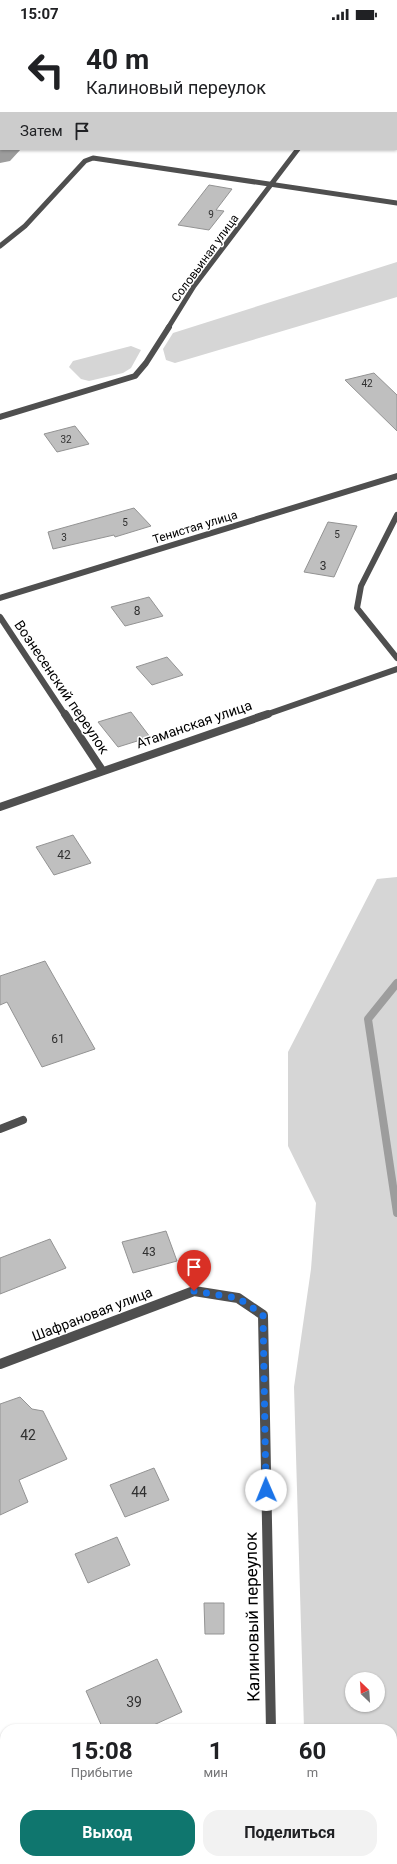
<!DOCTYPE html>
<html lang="ru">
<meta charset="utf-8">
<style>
body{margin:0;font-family:Roboto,sans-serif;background:#f2f2f2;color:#202124;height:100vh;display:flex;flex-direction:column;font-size:15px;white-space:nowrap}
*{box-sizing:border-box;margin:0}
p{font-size:13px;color:#757577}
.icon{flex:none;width:22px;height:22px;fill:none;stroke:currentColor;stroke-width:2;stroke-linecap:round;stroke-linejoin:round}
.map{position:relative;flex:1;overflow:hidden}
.details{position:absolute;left:0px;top:1696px;width:397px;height:140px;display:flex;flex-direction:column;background:#fff;border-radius:16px 16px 0 0;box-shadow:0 1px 3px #0004}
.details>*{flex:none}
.hud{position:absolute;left:0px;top:0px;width:397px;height:122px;box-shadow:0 1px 3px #0004;background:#fff;color:#202124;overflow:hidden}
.needle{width:26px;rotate:335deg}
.buttons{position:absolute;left:345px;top:1644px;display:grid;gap:8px}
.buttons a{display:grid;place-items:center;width:40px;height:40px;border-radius:50%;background:#fff;box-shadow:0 1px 3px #0004;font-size:20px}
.pin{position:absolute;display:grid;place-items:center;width:34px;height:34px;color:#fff;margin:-41px -17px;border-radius:50% 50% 50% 0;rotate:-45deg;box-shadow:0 0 4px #0007}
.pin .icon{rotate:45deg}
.me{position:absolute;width:44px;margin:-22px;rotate:359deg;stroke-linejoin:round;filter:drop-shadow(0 0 3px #0008)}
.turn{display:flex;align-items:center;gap:14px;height:84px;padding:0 20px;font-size:18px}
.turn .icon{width:52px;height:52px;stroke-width:2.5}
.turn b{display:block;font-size:28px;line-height:34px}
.then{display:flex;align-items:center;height:38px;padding:0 20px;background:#0003;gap:8px;font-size:15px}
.eta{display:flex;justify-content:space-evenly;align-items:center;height:68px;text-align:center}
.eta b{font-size:24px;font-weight:700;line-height:28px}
.primary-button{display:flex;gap:8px;margin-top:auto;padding:8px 20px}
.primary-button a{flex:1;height:46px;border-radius:16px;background:#0f766e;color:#fff;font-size:16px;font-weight:700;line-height:46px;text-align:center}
.primary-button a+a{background:#f2f2f2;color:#202124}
.status{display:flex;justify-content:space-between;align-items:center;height:28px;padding:0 20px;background:#fff;direction:ltr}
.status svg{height:11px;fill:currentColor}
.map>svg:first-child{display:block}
.green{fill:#d6d6d6;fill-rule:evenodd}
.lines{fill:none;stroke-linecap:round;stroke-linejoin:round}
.stream{stroke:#9d9d9d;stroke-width:8}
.river{fill:#9d9d9d;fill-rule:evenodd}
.building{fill:#bfbfbf;stroke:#939393}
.minor-far3{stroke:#4f4f4f;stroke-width:5}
.minor-far2{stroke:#4f4f4f;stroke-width:6}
.minor-far1{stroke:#4f4f4f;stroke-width:8}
.minor{stroke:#4f4f4f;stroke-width:10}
.route{stroke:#1a73e8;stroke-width:7;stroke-dasharray:0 12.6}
.labels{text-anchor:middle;stroke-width:3;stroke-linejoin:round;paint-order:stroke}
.far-number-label{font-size:10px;fill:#303030}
.far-street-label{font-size:12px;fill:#000;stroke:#fff}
.number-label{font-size:12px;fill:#303030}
.street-label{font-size:14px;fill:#000;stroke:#fff}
.near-number-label{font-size:14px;fill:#303030}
.near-street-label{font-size:17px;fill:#000;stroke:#fff}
</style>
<div class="status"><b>15:07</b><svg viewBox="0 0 49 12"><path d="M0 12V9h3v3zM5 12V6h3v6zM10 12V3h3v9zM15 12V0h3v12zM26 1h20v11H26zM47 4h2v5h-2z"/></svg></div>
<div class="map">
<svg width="397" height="1836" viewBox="0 0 397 1836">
<rect width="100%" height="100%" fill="#fff"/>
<!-- green -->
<path class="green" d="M397,234V269L175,335L166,332L163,321L173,305Z
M131,318L141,322L131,340L123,345L89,353L81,351L69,339L73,333Z
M397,849V1836H277L280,1831H392V1701H304L294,1359L311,1241L316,1175L288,1118V1024L377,851ZM352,1651H378V1677H352Z"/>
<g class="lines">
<!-- stream -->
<path class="stream" d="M397,955L368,991L397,1185"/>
<!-- river -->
<path class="river" d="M148,0H179L148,1Z
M0,5H1V19H0Z
M0,66H1V82H0Z
M0,114L1,121H21L10,133L0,135Z"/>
</g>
<!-- building -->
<path class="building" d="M209,157L232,161L216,182L224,183L209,202L178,197Z
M374,345L397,367V403L345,352Z
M75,398L89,416L57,424L44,406Z
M134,480L151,498L115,509L114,507L53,521L48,504Z
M328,494L357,498L334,549L304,544Z
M149,569L163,588L125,598L111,579Z
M167,629L183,647L152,657L136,639Z
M131,684L150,709L118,719L98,694Z
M73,807L91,835L54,847L36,819Z
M45,933L95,1021L42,1039L7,974L0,977V948Z
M166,1203L177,1233L133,1245L122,1214Z
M50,1211L66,1240L0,1266V1230Z
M20,1369L32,1381L43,1383L67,1431L19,1452L28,1474L0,1487V1376Z
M154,1440L169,1472L125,1489L110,1457Z
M117,1509L130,1537L88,1555L75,1526Z
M204,1575H224V1606H205Z
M157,1631L182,1684L145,1701H103L86,1663Z"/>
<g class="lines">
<!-- minor-far3 -->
<path class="minor-far3" d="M0,218L25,198L85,133L93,130L397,175
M168,300L194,258L298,121"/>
<!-- minor-far2 -->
<path class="minor-far2" d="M0,389L135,348L146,335L169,299
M397,487L361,558L357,580L397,630
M0,570L397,448
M0,589L65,687
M265,687L397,641"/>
<!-- minor-far1 -->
<path class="minor-far1" d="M65,686L102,742
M0,779L268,686
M0,1101L23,1092"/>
<!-- minor -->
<path class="minor" d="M0,1336L194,1263L238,1270L263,1287L271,1701
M218,1836L228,1831"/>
</g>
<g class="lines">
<!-- route -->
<path class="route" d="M194,1263L238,1270L263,1287L266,1462"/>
</g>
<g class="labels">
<!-- far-number labels -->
<g class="far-number-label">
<text x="211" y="190">9</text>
<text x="367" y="359">42</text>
<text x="66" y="415">32</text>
<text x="125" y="498">5</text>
<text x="337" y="510">5</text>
<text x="64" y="513">3</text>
</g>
<!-- far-street labels -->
<g class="far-street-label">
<text transform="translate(205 230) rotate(-54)" y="4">Соловьиная улица</text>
<text transform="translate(195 499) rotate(-17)" y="4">Тенистая улица</text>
</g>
<!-- number labels -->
<g class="number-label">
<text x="323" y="542">3</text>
<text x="137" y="587">8</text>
<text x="64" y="831">42</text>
<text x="58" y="1015">61</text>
<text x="149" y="1228">43</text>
</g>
<!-- street labels -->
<g class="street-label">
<text transform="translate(62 659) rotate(56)" y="5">Вознесенский переулок</text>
<text transform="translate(194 696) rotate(-19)" y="5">Атаманская улица</text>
<text transform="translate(92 1286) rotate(-21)" y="5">Шафрановая улица</text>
</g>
<!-- near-number labels -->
<g class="near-number-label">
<text x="28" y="1412">42</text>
<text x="139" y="1469">44</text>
<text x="134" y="1679">39</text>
</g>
<!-- near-street labels -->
<g class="near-street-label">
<text transform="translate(252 1589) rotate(-91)" y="6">Калиновый переулок</text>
</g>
</g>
</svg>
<div class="buttons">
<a><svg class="needle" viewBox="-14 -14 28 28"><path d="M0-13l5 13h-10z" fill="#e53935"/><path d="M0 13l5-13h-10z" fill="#757577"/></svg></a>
</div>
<div class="pin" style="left:194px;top:1263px;background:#d93025"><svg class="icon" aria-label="arrive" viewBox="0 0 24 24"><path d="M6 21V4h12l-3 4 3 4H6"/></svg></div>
<svg class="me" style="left:266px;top:1462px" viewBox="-20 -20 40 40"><circle r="19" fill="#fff"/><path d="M0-13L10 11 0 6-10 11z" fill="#1a73e8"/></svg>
<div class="hud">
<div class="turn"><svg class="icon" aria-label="left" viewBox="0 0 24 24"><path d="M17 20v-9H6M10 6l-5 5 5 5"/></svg><div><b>40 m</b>Калиновый переулок</div></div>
<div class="then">Затем<svg class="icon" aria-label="arrive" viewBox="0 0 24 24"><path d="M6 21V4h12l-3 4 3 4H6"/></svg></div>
</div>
<section class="details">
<div class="eta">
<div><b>15:08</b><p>Прибытие</p></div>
<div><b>1</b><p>мин</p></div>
<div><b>60</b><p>m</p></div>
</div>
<div class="primary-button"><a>Выход</a><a>Поделиться</a></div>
</section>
</div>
